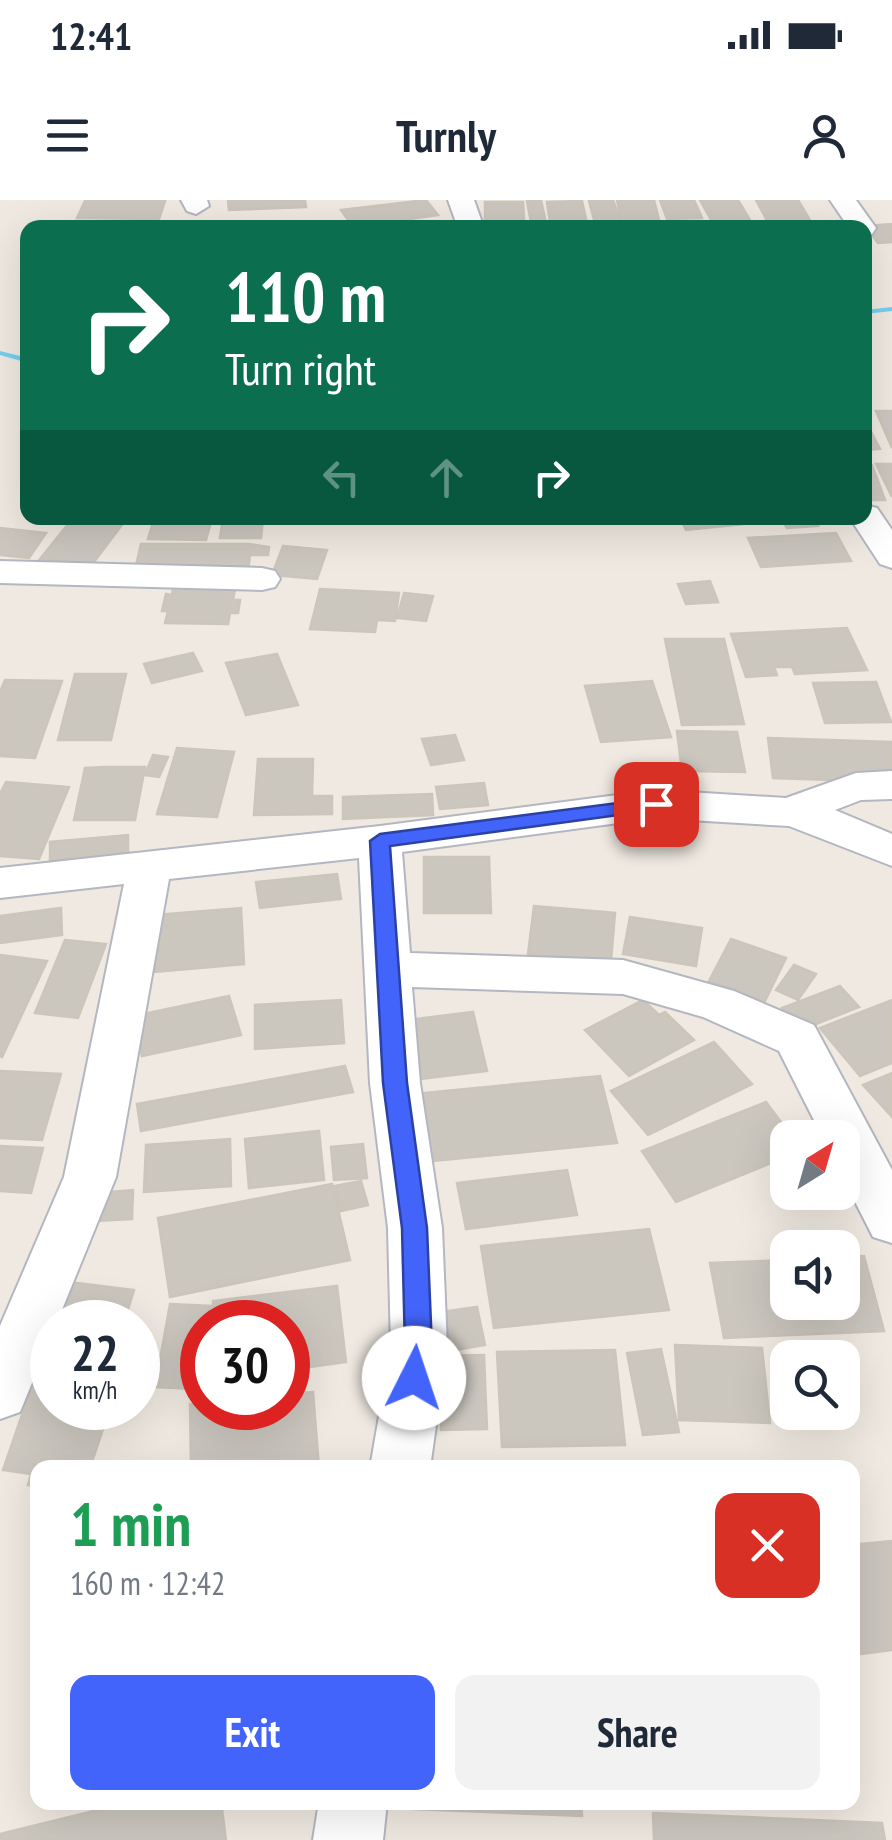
<!DOCTYPE html>
<meta charset="utf-8">
<style>
body{margin:0;font-family:"PT Sans Narrow",sans-serif;background:#f2f2f3;color:#1f2937;height:100vh;display:flex;flex-direction:column;font-size:38px;white-space:nowrap}
*{box-sizing:border-box;margin:0}
p{font-size:32px;color:#747a83}
.icon{flex:none;width:55px;height:55px;fill:none;stroke:currentColor;stroke-width:2;stroke-linecap:round;stroke-linejoin:round}
.map{position:relative;flex:1;overflow:hidden}
.panel{position:absolute;left:30px;top:1260px;width:830px;height:350px;display:flex;flex-direction:column;background:#fff;border-radius:20px;box-shadow:0 10px 40px #0002}
.panel>*{flex:none}
.hud{position:absolute;left:20px;top:20px;width:852px;height:305px;border-radius:20px;box-shadow:0 10px 40px #0002;background:#0b6e4f;color:#fff;overflow:hidden}
.needle{width:65px;rotate:37deg}
.controls{position:absolute;left:770px;top:920px;display:grid;gap:20px}
.controls a{display:grid;place-items:center;width:90px;height:90px;border-radius:20px;background:#fff;box-shadow:0 10px 40px #0002;font-size:50px}
.speed{position:absolute;left:30px;top:1100px;display:flex;gap:20px;font-size:50px;font-weight:700;text-align:center}
.speed>*{display:grid;place-content:center;width:130px;height:130px;border-radius:50%;background:#fff;box-shadow:0 10px 40px #0002;line-height:1}
.speed small{font-size:25px;font-weight:400}
.speed .limit{border:15px solid #d22;background:#fff;color:#111}
.pin{position:absolute;display:grid;place-items:center;width:85px;height:85px;color:#fff;margin:-42px;border-radius:20px;box-shadow:0 5px 15px #0006}
.me{position:absolute;width:110px;margin:-55px;rotate:4deg;stroke-linejoin:round;filter:drop-shadow(0 0 8px #0008)}
.turn{display:flex;align-items:center;gap:35px;height:210px;padding:0 40px;font-size:45px}
.turn .icon{width:130px;height:130px;stroke-width:2.5}
.turn b{display:block;font-size:70px;line-height:85px}
.lanes{display:flex;align-items:center;height:95px;padding:0 40px;background:#0003;justify-content:center;gap:50px;direction:ltr}
.lanes .off{opacity:.35}
.round{display:grid;place-items:center;flex:none;width:105px;height:105px;border-radius:20px;background:#f2f2f3}
.head{display:flex;align-items:center;justify-content:space-between;height:170px;padding:0 40px}
h1{font-size:60px;font-weight:600;line-height:75px;color:#1e9e55}
.cta{display:flex;gap:20px;margin-top:auto;padding:20px 40px}
.cta a{flex:1;height:115px;border-radius:20px;background:#4264fb;color:#fff;font-size:40px;font-weight:600;line-height:115px;text-align:center}
.cta a+a{background:#f2f2f3;color:#1f2937}
.status{display:flex;justify-content:space-between;align-items:center;height:70px;padding:0 50px;background:#fff;direction:ltr}
.status svg{height:28px;fill:currentColor}
header{display:flex;justify-content:space-between;align-items:center;height:130px;padding:0 40px;background:#fff;font-size:45px;font-weight:600}
.map>svg:first-child{display:block}
.lines{fill:none;stroke-linecap:round;stroke-linejoin:round}
.stream{fill:#75cff0;fill-rule:evenodd}
.building{fill:#cbc7bf;stroke:#cbc5ba;stroke-width:2.5}
.street-casing{stroke:#b4b7c1;stroke-width:4}
.street{fill:#fff;fill-rule:evenodd}
.route{fill:#4264fb;stroke:#2b41a3;stroke-width:2.5}
</style>
<div class="status"><b>12:41</b><svg viewBox="0 0 49 12"><path d="M0 12V9h3v3zM5 12V6h3v6zM10 12V3h3v9zM15 12V0h3v12zM26 1h20v11H26zM47 4h2v5h-2z"/></svg></div>
<header><svg class="icon" aria-label="menu" viewBox="0 0 24 24"><path d="M4 6h16M4 12h16M4 18h16"/></svg>Turnly<svg class="icon" aria-label="person" viewBox="0 0 24 24"><circle cx="12" cy="8" r="4"/><path d="M4 21q1-7 8-7t8 7"/></svg></header>
<div class="map">
<svg width="892" height="1640" viewBox="0 0 892 1640">
<rect width="100%" height="100%" fill="#efe9e1"/>
<g class="lines">
<!-- stream -->
<path class="stream" d="M892,107V111L865,114V110Z
M0,151L28,158V163L0,155Z"/>
</g>
<!-- building -->
<path class="building" d="M228,0H305L306,7L229,10Z
M426,0L438,15L353,27L341,10Z
M541,0L547,28H532L527,1Z
M613,0L622,26L596,27L589,1Z
M617,0H654L661,28H623Z
M660,0H694L702,18L667,19Z
M700,0H738L753,25L715,27Z
M756,0H798L814,27L771,28Z
M85,1H165L159,19L77,18Z
M582,1L588,28H551L547,2Z
M485,2H523L524,20H485Z
M892,24V42L878,43L865,26Z
M876,211H892V248Z
M865,220L880,249L865,250Z
M876,264H892V297Z
M865,265H872L885,300H869Z
M73,318H127L91,366L40,359Z
M212,318L206,340L148,339L154,319H143Z
M223,318H263L261,338H220Z
M680,318H740L744,324L686,330Z
M813,318L818,326L787,328L781,319Z
M0,328L46,333L29,358L0,355Z
M836,333L851,361L761,367L748,338Z
M141,344H249L269,347L268,355H250L248,371L135,370Z
M283,346L327,350L317,379L272,375Z
M710,381L718,402L686,404L678,384Z
M174,383L236,384L233,400H240L238,413H230L228,424L165,423L168,411H162L166,394L172,395Z
M320,389L399,393L395,421L377,420L375,432L310,429Z
M404,393L433,396L426,421L397,418Z
M847,428L867,470L795,474L792,467H774L777,475L746,477L731,434Z
M665,439H724L744,524L682,525Z
M193,453L202,471L152,483L144,464Z
M277,454L298,505L246,515L226,463Z
M75,474H126L111,540H58Z
M5,480L62,481L35,558L0,556V492Z
M652,481L671,537L601,542L585,486Z
M876,482L891,522L825,523L813,483Z
M677,531L737,532L745,572L682,571Z
M455,535L464,560L431,565L422,539Z
M768,538L892,542V582L773,578Z
M177,548L234,552L217,617L157,614Z
M153,555L168,557L159,577L145,575Z
M258,559H313L312,596H332V614L254,615Z
M105,567H145L135,620H74L85,568Z
M6,582L69,587L39,659L0,656V594Z
M484,583L488,605L440,609L436,587Z
M432,594L433,615L343,619V597Z
M128,635V655L50,662V642Z
M424,657H489L491,713H424Z
M337,674L341,699L260,708L256,682Z
M534,706L615,713L611,761L528,754Z
M61,708L62,735L0,743V716Z
M241,708L244,764L155,772L156,715Z
M630,717L702,728L696,766L623,754Z
M731,739L786,758L765,801L709,781Z
M65,740L106,744L78,818L35,813Z
M0,755L47,761L2,857L0,856Z
M794,765L816,774L798,800L776,790Z
M840,786L859,807L801,830L782,808Z
M229,796L241,835L142,856L134,816Z
M341,800L344,843L255,849V805Z
M643,800L659,815L665,812L694,840L629,876L585,830Z
M892,800V863L860,876L820,828Z
M473,812L487,871L419,879L408,820Z
M714,842L752,884L648,935L611,891Z
M345,866L353,892L141,931L137,904Z
M0,871L61,874L42,940L0,938Z
M892,873V917L863,885Z
M600,876L617,943L423,962L413,894Z
M766,902L793,938H788V956L676,1002L642,951Z
M319,931L324,980L249,988L245,939Z
M230,939L231,986L144,992L146,945Z
M363,944L367,978L334,980L331,947Z
M0,946L43,948L31,993L0,991Z
M567,970L577,1015L466,1029L457,983Z
M361,981L368,1005L341,1011L335,986Z
M332,984L350,1060L170,1097L158,1018Z
M133,990L132,1019L96,1021L98,993Z
M649,1029L669,1110L494,1128L481,1046Z
M864,1056L884,1131L724,1138L710,1063L788,1060V1102H842V1057Z
M69,1082L134,1090L124,1122H55Z
M337,1086L346,1162L288,1170V1122H214L213,1101Z
M170,1104L211,1106L208,1122H202L197,1189L155,1187Z
M477,1107L485,1145L442,1152L434,1113Z
M52,1130V1168L40,1166Z
M675,1145L762,1148L770,1223L679,1220Z
M661,1149L679,1232L643,1235L627,1153Z
M615,1150L625,1245L502,1247L497,1152Z
M484,1155L487,1229L441,1230L440,1156Z
M35,1177L52,1180V1208H110L90,1268H38V1287L28,1285L31,1274L3,1270Z
M313,1192L319,1268H191L190,1204L288,1208V1194Z
M549,1264V1268H446V1265Z
M892,1341V1450L852,1455V1345Z
M130,1602H221L226,1640H0V1634Z
M414,1602H581L582,1616L414,1609Z
M653,1613L882,1623L885,1640H654Z"/>
<g class="lines">
<defs>
<path id="street" d="M181,0H207L209,6L196,14L187,11Z
M448,0H474L484,28H458Z
M830,0H856L876,28L872,34L865,35V28H849Z
M865,305L877,308L892,330V368L880,364L850,318H865Z
M0,361L262,368L275,371L280,379L275,387L262,390L0,383Z
M892,571V599L861,600L835,610L892,634V666L789,626L656,618L402,652L410,753L623,760L734,791L814,825L892,970V1043L873,1037L842,976V938H823L779,851L703,817L623,794L412,787L420,883L442,1028L447,1147L430,1268H370L391,1147L388,1028L370,883L359,658L169,679L116,977L57,1122H52V1134L20,1212L0,1219V1126L64,977L124,684L0,698V668L380,626L656,590L786,598L856,573Z
M319,1602H387L383,1640H313Z"/>
</defs>
<!-- street casing -->
<use href="#street" class="street-casing"/>
<!-- street -->
<use href="#street" class="street"/>
</g>
<!-- route -->
<path class="route" d="M656,598L663,600V609L390,646L407,883L427,1028L432,1148L424,1186L414,1190L404,1186L400,1178L405,1148L402,1028L383,883L370,641L380,634Z"/>
</svg>
<div class="controls">
<a><svg class="needle" viewBox="-14 -14 28 28"><path d="M0-13l5 13h-10z" fill="#e53935"/><path d="M0 13l5-13h-10z" fill="#747a83"/></svg></a>
<a><svg class="icon" aria-label="sound" viewBox="0 0 24 24"><path d="M4 9h4l5-4v14l-5-4H4zM17 9q2 3 0 6"/></svg></a>
<a><svg class="icon" aria-label="search" viewBox="0 0 24 24"><circle cx="10" cy="10" r="6"/><path d="M15 15l6 6"/></svg></a>
</div>
<div class="speed"><div>22<small>km/h</small></div><div class="limit">30</div></div>
<div class="pin" style="left:656px;top:604px;background:#d93025"><svg class="icon" aria-label="arrive" viewBox="0 0 24 24"><path d="M6 21V4h12l-3 4 3 4H6"/></svg></div>
<svg class="me" style="left:414px;top:1178px" viewBox="-20 -20 40 40"><circle r="19" fill="#fff"/><path d="M0-13L10 11 0 6-10 11z" fill="#4264fb"/></svg>
<div class="hud">
<div class="turn"><svg class="icon" aria-label="right" viewBox="0 0 24 24"><path d="M7 20v-9h11M14 6l5 5-5 5"/></svg><div><b>110 m</b>Turn right</div></div>
<div class="lanes"><svg class="icon off" aria-label="left" viewBox="0 0 24 24"><path d="M17 20v-9H6M10 6l-5 5 5 5"/></svg><svg class="icon off" aria-label="ahead" viewBox="0 0 24 24"><path d="M12 20V5M6 11l6-6 6 6"/></svg><svg class="icon" aria-label="right" viewBox="0 0 24 24"><path d="M7 20v-9h11M14 6l5 5-5 5"/></svg></div>
</div>
<section class="panel">
<div class="head"><div><h1>1 min</h1><p>160 m · 12:42</p></div><a class="round" style="background:#d93025;color:#fff"><svg class="icon" aria-label="close" viewBox="0 0 24 24"><path d="M6 6l12 12M18 6L6 18"/></svg></a></div>
<div class="cta"><a>Exit</a><a>Share</a></div>
</section>
</div>
